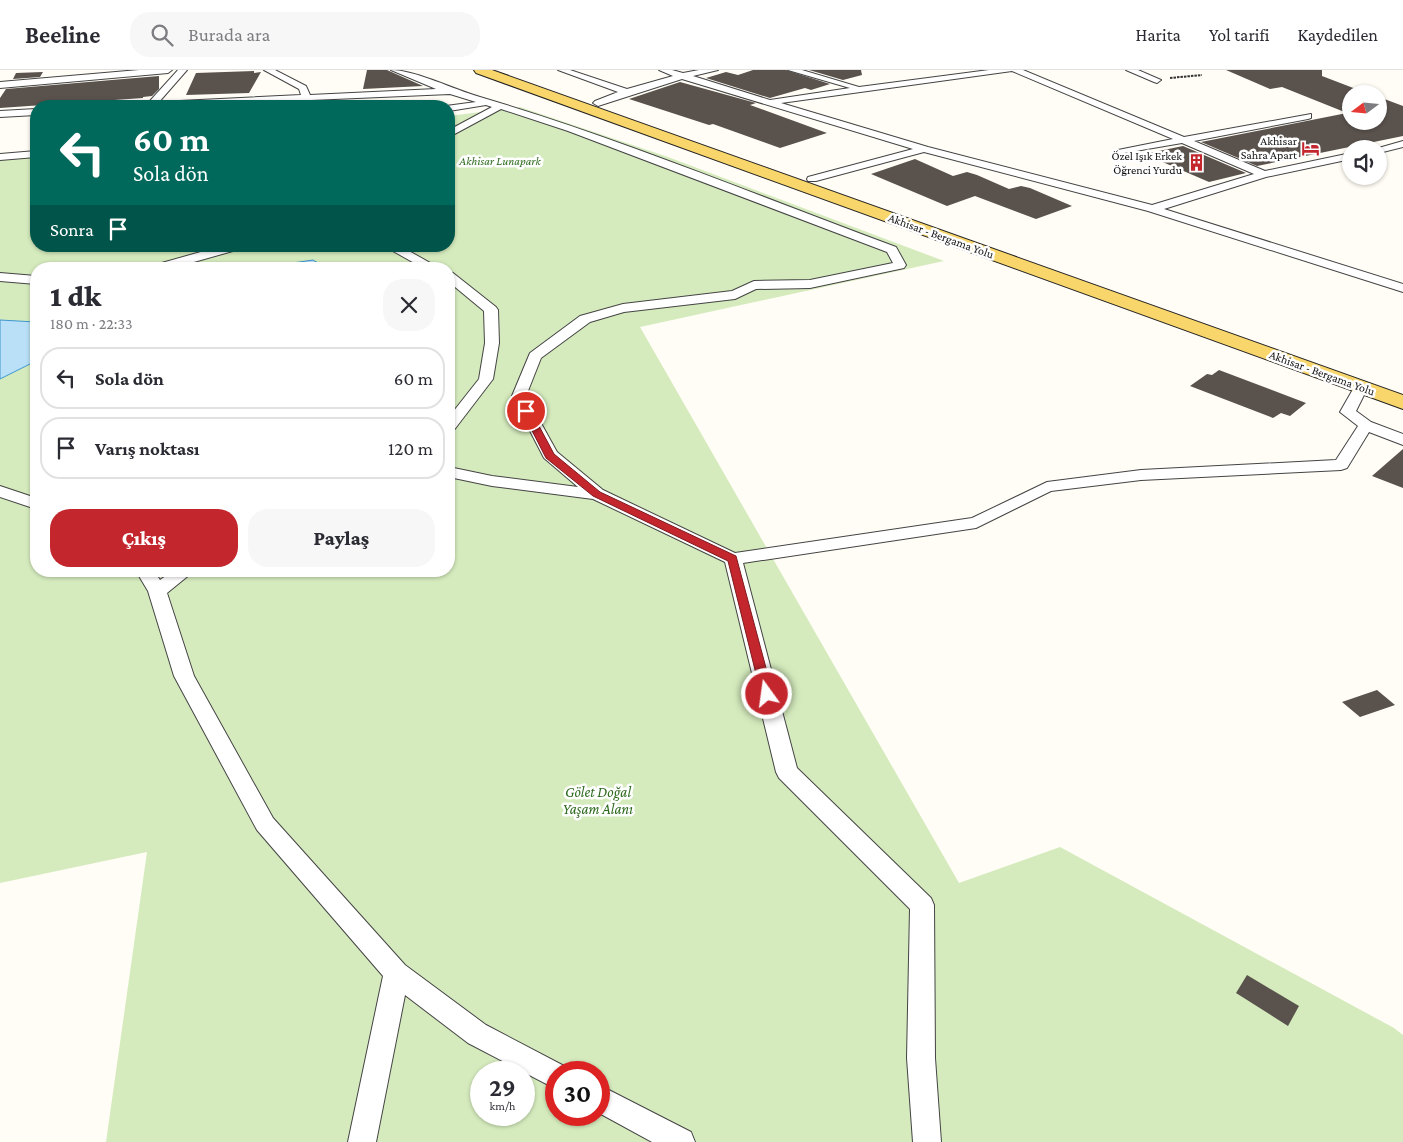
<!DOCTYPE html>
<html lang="tr">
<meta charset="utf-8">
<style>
body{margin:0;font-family:"Crimson Pro",serif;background:#f7f7f7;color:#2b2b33;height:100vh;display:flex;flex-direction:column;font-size:19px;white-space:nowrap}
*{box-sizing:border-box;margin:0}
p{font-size:16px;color:#7c7c81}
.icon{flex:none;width:28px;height:28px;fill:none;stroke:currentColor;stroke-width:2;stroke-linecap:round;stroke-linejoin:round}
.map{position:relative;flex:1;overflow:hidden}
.drawer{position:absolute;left:30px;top:192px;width:425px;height:315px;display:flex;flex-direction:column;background:#fff;border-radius:20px;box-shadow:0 1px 4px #0004}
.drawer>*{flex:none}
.top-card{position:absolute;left:30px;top:30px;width:425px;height:152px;border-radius:20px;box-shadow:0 1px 4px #0004;background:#00695c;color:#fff;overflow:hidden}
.needle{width:32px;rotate:254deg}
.buttons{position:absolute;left:1342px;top:15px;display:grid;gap:10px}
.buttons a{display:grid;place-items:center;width:45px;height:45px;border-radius:50%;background:#fff;box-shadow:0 1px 4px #0004;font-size:25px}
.speed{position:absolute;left:470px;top:991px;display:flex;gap:10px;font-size:25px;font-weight:700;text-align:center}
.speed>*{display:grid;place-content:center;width:65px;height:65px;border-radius:50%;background:#fff;box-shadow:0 1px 4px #0004;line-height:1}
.speed small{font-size:12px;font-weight:400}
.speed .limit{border:8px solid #d22;background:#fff;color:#111}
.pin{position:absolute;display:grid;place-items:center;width:42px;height:42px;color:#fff;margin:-21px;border:2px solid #fff;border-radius:50%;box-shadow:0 1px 5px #0007}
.me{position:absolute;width:55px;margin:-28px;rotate:346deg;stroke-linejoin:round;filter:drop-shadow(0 0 4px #0008)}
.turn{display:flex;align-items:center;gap:18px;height:105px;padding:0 20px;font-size:22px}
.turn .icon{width:65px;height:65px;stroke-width:2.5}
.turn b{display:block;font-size:35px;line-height:42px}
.then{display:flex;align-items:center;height:48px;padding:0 20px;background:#0003;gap:10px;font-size:19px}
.round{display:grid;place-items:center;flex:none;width:52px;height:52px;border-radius:20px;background:#f7f7f7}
.head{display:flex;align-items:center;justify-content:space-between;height:85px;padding:0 20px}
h1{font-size:30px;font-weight:800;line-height:38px}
.button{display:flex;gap:10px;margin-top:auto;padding:10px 20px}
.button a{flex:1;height:58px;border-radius:20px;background:#c4262e;color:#fff;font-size:20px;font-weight:800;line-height:58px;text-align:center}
.button a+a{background:#f7f7f7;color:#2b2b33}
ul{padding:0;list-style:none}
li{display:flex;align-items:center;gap:15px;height:62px;margin:0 10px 8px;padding:0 10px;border:2px solid #e1e1e2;border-radius:20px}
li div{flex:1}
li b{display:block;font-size:19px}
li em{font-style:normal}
header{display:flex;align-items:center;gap:30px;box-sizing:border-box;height:70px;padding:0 25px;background:#fff;border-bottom:1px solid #e1e1e2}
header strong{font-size:24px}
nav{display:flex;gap:28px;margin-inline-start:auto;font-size:18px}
.search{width:350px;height:45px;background:#f7f7f7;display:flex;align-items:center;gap:12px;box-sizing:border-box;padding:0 18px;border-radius:20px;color:#7c7c81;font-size:19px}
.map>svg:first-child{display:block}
.green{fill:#d5ebbd;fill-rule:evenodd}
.water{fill:#b9e0f7;stroke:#3f96cf}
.building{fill:#5a524d}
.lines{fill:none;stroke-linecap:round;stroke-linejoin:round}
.minor-casing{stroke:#444;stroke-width:2}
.primary-casing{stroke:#222;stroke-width:2}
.path{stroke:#333;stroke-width:2;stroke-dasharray:2.5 1;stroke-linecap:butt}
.minor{fill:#fff;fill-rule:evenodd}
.primary{fill:#f9d66b;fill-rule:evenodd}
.route{fill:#c4262e;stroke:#7f191e}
.labels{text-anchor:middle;stroke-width:5;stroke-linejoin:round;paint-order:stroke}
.far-poi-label{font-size:12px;fill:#111;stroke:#fff;text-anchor:end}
.far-park-label{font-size:12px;font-style:italic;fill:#2f6b1f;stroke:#fff}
.far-street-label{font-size:12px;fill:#111;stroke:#fff}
.park-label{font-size:15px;font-style:italic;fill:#2f6b1f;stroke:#fff}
</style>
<header>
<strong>Beeline</strong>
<div class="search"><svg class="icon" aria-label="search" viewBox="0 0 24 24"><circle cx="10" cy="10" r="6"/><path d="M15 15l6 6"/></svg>Burada ara</div>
<nav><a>Harita</a><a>Yol tarifi</a><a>Kaydedilen</a></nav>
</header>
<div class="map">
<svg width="1403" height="1072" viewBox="0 0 1403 1072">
<rect width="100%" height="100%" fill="#fffdf5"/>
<!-- green -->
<path class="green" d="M520,37L668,87L944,191L640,257L959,813L1060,777L1394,958L1403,965V1072H106L147,782L0,813V89L36,86V176H449V46ZM36,199H449V501H36ZM481,1002H524V1045H481ZM556,1002H599V1045H556Z"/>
<!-- water -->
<path class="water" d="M313,190L328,199H257L259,198Z
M0,250L36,252V291L0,309Z"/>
<!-- building -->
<path class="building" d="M367,0H387L423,16L363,19Z
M753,0H786L830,14L811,20L805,18L770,28L706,8L726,2L738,5Z
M809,0H861L862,5L843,10Z
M1226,0H1322V6L1369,24H1351V51H1379V27L1403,36V66L1257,96L1201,72L1347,43L1282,17L1270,19Z
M254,1V3L261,2L249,23L186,25L196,3Z
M43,2L40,7L13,9L16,3Z
M159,6V19L152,26L143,27V28L0,38V28L6,19Z
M680,12L756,33L750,35L827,63L780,78L713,54L709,55L629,29Z
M1183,76L1246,103L1209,112L1144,84Z
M915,89L953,106L967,102L977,105L1009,119L1021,116L1030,118L1072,136L1036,149L975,126L947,136L871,104Z
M1219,300L1306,333L1290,346L1281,343L1273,348L1190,316L1207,304L1212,305Z
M1403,379V418L1372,406Z
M1377,620L1395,635L1360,647L1342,632Z
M1247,905L1299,936L1288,956L1236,923Z"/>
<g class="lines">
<defs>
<path id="minor" d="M139,0H172L168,3L0,18V12Z
M178,0H187L159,32L301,25L299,19L264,0H275L306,16L310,25L436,19L391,0C415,0 455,20 480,27C622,69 758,126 896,177L906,195L904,198L810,218L756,219L735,229L624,242L590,252L541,288L526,326L557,382L603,420L735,483L972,448L1047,412L1141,400L1336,390L1358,356L1340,342L1356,314H1366L1368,317L1356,341L1371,352L1403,364V375L1369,362L1347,398L1341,400L1141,410L1051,421L976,458L743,493L797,698L931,828L934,835L935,988L941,1072H913L907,988L910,839L779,708L776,702L725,492L593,429L492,416L449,407V397L492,406L578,417L544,388L512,326L530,283L580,246L623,234L732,221L754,211L810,210L893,193L887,182L568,61L501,39L449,67V60L492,37L486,35L449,41V36H446L476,32L450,24L311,30L307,34L302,31L178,36H118L123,33L149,32Z
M558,0H570L627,19L673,6L659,0H672L683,3L699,0H718L693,6L770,30L850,18L788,0H802L859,17L989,0H1023L1184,67L1311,44V48L1308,49L1194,71L1265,101L1351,83V89L1266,107L1164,139L1403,214V222L1148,141L924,82L816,111H808L807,109L808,107L913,79L682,9L598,36L593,33L595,31L618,22ZM1012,1L1173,69L1118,80V84L1182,73L1254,104L1152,135L928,77L781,33Z
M1126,0H1138L1161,10L1157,13L1154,12Z
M36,39V45L0,47V41Z
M1403,71V77L1379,83V79H1375Z
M36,81V87L0,90V84Z
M222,176H242L240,179L169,199H149L151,196Z
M384,176H400L441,199H425Z
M449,202L453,203L496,237L498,240L499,273L493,309L454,360L449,362V347L479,309L485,273L484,241L449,212Z
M0,203L36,206V214L0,211Z
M0,416L36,428V439L0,427Z
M136,501H154L160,510L173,501H194L167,523L194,606L273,748L405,895L486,955L566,997L568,1002H556V1019L468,973L405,925L376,1072H348L383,906L257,760L174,606L148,521Z
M599,1015L691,1062L695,1072H652L599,1043Z"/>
<path id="primary" d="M474,0H492L1403,325V339L476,3Z"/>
</defs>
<!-- minor casing -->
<use href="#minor" class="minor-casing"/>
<!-- primary casing -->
<use href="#primary" class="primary-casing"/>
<!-- path -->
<path class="path" d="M1170,8L1202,5"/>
<!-- minor -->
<use href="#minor" class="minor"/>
<!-- primary -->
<use href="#primary" class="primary"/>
</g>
<!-- route -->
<path class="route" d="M526,338L531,341L554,384L600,422L736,486L773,624L772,627L767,629L761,624L728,491L593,426L546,388L522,341Z"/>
<!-- icons -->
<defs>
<symbol id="hotel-bare" viewBox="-9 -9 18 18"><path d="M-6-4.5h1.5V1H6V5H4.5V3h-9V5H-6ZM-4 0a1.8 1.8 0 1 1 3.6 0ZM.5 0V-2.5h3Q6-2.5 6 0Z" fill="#c4262e" stroke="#fff" stroke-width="2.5" paint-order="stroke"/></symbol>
<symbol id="building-bare" viewBox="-9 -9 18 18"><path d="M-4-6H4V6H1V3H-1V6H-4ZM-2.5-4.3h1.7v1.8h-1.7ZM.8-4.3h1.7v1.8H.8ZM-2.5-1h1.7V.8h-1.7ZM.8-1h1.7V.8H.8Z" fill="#c4262e" stroke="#fff" stroke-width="2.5" paint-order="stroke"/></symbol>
</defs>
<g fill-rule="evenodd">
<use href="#hotel-bare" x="1298" y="66" width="25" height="25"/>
<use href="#building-bare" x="1184" y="80" width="25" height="25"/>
</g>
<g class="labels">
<!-- far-poi labels -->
<g class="far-poi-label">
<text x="1297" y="75">Akhisar<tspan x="1297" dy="14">Sahra Apart</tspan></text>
<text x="1182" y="90">Özel Işık Erkek<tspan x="1182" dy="14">Öğrenci Yurdu</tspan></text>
</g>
<!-- far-park labels -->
<g class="far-park-label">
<text x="500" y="95">Akhisar Lunapark</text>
</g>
<!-- far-street labels -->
<g class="far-street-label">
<text transform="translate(941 166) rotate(20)" y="4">Akhisar - Bergama Yolu</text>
<text transform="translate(1322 303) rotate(20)" y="4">Akhisar - Bergama Yolu</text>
</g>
<!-- park labels -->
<g class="park-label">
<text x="598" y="727">Gölet Doğal<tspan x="598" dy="17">Yaşam Alanı</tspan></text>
</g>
</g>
</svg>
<div class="buttons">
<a><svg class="needle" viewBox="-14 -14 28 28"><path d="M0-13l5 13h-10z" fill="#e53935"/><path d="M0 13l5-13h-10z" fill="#7c7c81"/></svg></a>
<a><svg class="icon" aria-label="sound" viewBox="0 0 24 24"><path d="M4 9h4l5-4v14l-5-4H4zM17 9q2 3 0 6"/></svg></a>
</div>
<div class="speed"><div>29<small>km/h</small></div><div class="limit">30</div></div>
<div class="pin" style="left:526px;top:341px;background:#d93025"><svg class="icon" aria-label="arrive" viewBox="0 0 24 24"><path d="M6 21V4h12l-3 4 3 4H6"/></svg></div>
<svg class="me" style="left:767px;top:624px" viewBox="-20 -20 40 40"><circle r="17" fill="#c4262e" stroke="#fff" stroke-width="3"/><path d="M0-11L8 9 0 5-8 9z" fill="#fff"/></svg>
<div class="top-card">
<div class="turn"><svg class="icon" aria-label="left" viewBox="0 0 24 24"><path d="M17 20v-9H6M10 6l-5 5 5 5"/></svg><div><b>60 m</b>Sola dön</div></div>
<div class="then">Sonra<svg class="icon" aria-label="arrive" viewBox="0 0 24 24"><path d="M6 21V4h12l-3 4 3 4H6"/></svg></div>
</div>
<section class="drawer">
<div class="head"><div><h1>1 dk</h1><p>180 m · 22:33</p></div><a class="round"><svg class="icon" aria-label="close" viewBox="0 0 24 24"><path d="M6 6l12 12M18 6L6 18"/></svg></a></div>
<ul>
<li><svg class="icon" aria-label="left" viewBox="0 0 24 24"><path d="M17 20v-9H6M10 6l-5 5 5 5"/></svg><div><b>Sola dön</b></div><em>60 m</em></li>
<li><svg class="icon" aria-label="arrive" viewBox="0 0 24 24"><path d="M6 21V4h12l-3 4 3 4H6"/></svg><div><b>Varış noktası</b></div><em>120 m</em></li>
</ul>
<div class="button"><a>Çıkış</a><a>Paylaş</a></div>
</section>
</div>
